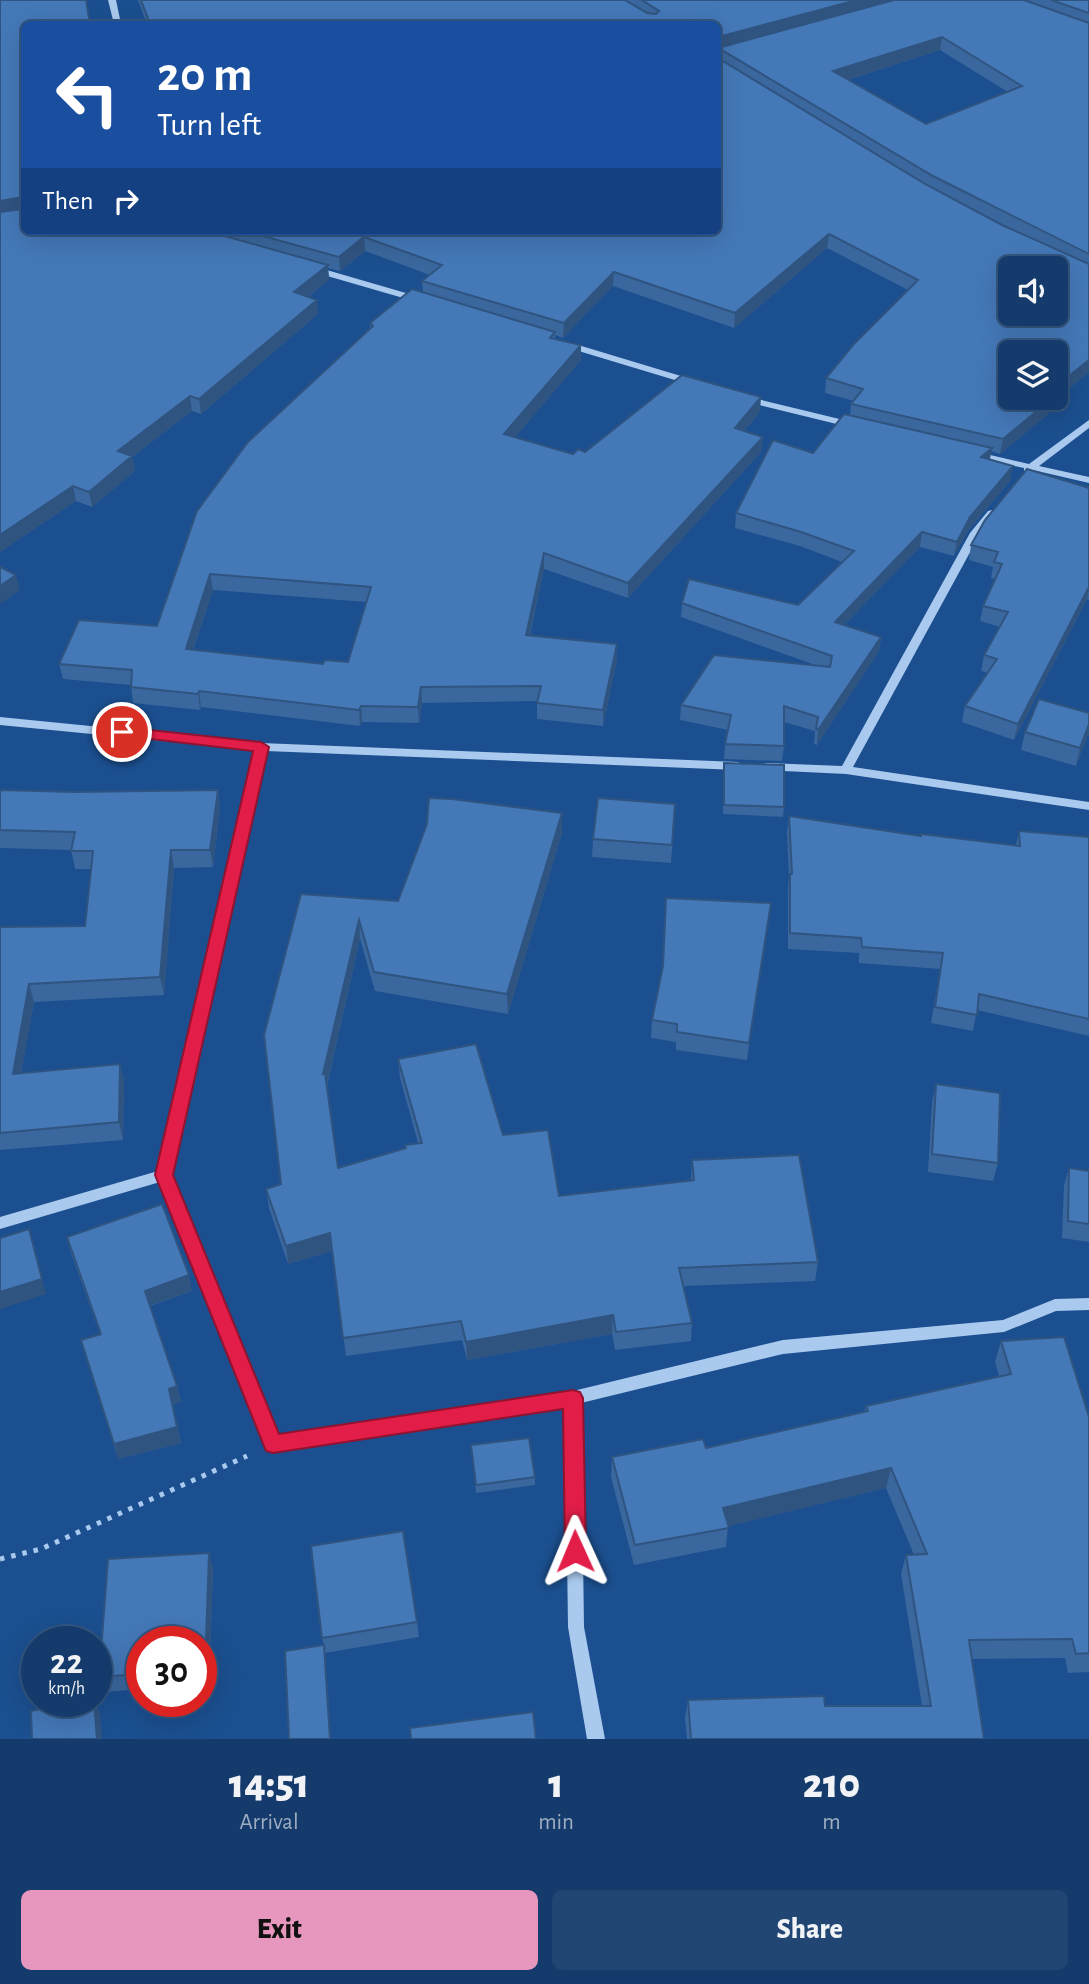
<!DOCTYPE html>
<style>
body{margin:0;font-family:"Alegreya Sans",sans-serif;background:#214673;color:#f1f3f6;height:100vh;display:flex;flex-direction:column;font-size:26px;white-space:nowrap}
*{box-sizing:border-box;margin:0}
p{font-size:23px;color:#9dadc1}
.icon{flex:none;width:38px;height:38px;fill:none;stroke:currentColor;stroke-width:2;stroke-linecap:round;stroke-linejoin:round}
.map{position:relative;height:1739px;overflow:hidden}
.details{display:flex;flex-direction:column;background:#143b6b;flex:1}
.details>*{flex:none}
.guide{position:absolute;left:21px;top:21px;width:700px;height:214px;border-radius:10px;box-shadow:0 7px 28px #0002,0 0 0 2px #33557e;background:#1a4fa0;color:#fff;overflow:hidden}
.tools{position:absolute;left:998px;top:256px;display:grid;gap:14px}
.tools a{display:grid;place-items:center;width:70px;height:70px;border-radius:10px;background:#143b6b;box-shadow:0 7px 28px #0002,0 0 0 2px #33557e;font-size:35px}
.speed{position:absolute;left:21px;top:1626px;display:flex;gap:14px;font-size:35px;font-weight:700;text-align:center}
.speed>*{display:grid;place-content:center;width:91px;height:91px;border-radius:50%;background:#143b6b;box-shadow:0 7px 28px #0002,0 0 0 2px #33557e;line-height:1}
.speed small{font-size:18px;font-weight:400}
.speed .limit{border:10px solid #d22;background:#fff;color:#111}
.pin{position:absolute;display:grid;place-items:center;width:60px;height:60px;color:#fff;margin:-30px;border:4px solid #fff;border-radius:50%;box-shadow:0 2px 7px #0007}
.me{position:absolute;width:77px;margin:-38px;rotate:359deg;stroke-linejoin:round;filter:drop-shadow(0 0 5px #0008)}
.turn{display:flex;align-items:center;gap:24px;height:147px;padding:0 21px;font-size:32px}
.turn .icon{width:91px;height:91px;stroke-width:2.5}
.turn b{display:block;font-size:49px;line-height:60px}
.then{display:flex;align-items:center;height:66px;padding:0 21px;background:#0003;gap:14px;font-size:26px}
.eta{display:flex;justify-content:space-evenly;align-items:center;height:119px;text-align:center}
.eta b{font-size:42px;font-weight:800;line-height:49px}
.cta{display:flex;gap:14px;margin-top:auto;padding:14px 21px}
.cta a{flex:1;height:80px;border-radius:10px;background:#e797bd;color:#111;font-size:28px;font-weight:800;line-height:80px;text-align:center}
.cta a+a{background:#214673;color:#f1f3f6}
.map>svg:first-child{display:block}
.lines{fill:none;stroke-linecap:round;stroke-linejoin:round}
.path{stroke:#a9c9ee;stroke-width:5;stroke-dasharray:4.5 7;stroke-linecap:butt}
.minor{fill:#a9c9ee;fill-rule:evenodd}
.wall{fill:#3a679d;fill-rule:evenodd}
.shaded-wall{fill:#305480}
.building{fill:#4478b7;stroke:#305480;stroke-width:2;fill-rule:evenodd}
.route{fill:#e11d48;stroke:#92132f;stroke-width:2}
</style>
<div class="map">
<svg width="1089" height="1739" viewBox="0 0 1089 1739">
<rect width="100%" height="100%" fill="#1b4f8f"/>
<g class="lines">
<!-- path -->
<path class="path" d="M0,1559L41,1549L247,1456"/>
<!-- minor -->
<path class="minor" d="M108,0H116L121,24H114Z
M313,266L423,298L424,300L417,302L310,271V267Z
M565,341L694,380L696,382L691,385L688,384L562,346L560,344Z
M745,396L856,423L858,425L853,428L742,401V397Z
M1089,420V428L1039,466L1089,477V483L1033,470L1024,471V468L970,456L968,454L973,451L1029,464Z
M992,510L997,513L980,534L853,767L1089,802V810L846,774L763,770L761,767L763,764L767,763L842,766L970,533L988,511Z
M0,717L261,743L738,762L744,766L738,770L266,751L171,1175L278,1436L573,1391L783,1340L1003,1320L1055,1299L1089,1298V1310L1056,1311L1004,1332L783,1354L581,1403L584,1627L605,1739H587L568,1627L565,1406L273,1451L267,1449L265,1444L160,1182L0,1229V1217L158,1171L255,750L0,725Z"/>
</g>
<!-- wall -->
<path class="wall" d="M138,0H1089V372L1055,400L1053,410L1000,454L991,451L990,459L1010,481L968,531L954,556L920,547L844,625L881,637L879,651L817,745L814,744L815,731L784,722V746L782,761L724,759L725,744L728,730L680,720L681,705L815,665L681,617L682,603L798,605L842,562L800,546L735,528L736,513L813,453L850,415L851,404L854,401L825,393L826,378L908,290L827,248L734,328L613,286L563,338L555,335V339L581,345V360L515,437L573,454L760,412L744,431L763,437L761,452L628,598L544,569L530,635L617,660L603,726L537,719V701L422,703L419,723L362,722L360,726L201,707L200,710L133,703L131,685L63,679L59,664L157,626L370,328V323L423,292L422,281L430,275L365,251L340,271L328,268L329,280L308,297L318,314L201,414L192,411L132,457L135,471L92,507L76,501L0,552L24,231H718V24H147ZM940,50L1008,92L926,124L848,80ZM213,590L366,602L348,662L323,664L193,650Z
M1089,488V600L1087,599L1014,740L962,722L965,706L988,673L981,671L984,655L1000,627L980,621L983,606L995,579L991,578L993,567L969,560L971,545Z
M1025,732H1089L1076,766L1021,750Z
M724,763L784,807L783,817L723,814Z
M0,790L75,792L218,790L220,808L213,867L174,868L164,995L34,1002L21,1073L120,1064L124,1081L123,1140L0,1150V1153V927L85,926L91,869H75L71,850L0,848Z
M675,804L671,863L592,857L593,839Z
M562,813V833L508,1014L375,991L360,939L327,1086L338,1168L406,1148L418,1143L400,1078L398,1059L503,1135L559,1196L691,1180L692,1160L818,1262L815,1281L684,1286L692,1323L691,1341L615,1350L612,1334L467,1360L462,1340L346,1356L332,1251L288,1264L269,1208L266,1189L281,1184L301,894L398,901Z
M789,816L921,836L1016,845L1019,831L1089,837V1036L977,1010L973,1031L931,1023L940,969L859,963V953L788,949V890L789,875L787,832Z
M771,903L747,1060L676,1050V1042L651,1038L652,1020L663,968Z
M936,1084L998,1163L993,1181L928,1172L932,1102Z
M1069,1168L1089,1171V1242L1062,1238L1064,1185Z
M67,1237L192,1291L150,1306L177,1386L181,1402L173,1404L181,1443L118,1459L81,1340L100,1334L71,1253Z
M1001,1341L1089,1417V1672L1068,1673L1065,1658L972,1659L984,1739H687L685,1718L688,1700L825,1706H922L901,1574L906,1555H914L886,1488L728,1526L726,1547L634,1565L611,1477L612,1457L706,1448L864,1412L866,1406L999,1376L995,1362Z
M471,1445L535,1477V1485L476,1493Z
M209,1553L213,1569L209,1685H201V1642H142V1689L104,1692L99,1677Z
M417,1622L419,1637L325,1653L331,1739H289L324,1645L322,1638Z"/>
<!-- shaded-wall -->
<path class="shaded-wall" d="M857,0H903L720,50L719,62H718V37Z
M942,37L940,50L832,85L833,71Z
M23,197L24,211L0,215V201Z
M829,234L827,248L734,328L735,313Z
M364,237L365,251L340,271L339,257Z
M328,265L329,280L295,307L294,292Z
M614,272L613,286L563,338L564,323Z
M317,300L318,314L201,414L199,399Z
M581,345V360L505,449L504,434Z
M1089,360V372L1055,400L1053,410L1000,454L1003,439L1048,397H1055V387Z
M190,396L192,411L132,457L135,471L92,507L89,492L118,451Z
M761,397L760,412L734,443L735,428Z
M763,437L761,452L628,598V583Z
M992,448L989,462L981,457Z
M1013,466L1010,481L968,531L954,556L957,542L970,517Z
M73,486L76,501L0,552V535Z
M922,532L920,547L833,636L835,622Z
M544,553V569L526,650V635Z
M210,574L213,590L188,664L186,649Z
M16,575L20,590L0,604V586Z
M1089,587L1087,599L1014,740L1018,724Z
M881,637L879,651L817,745L818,730Z
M617,644V660L603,726V710Z
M421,687L422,703L419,723L418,707Z
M199,691L201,707L200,710L198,694Z
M361,706L362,722L360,726L359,710Z
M1089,724V732L1076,766L1080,748Z
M218,790L220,808L213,867L210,850Z
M562,813V833L508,1014L507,994Z
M171,850L174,868L164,995L160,977Z
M771,903L769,921L747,1060L749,1043Z
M359,920L360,939L325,1093L323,1074Z
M29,984L34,1002L18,1091L13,1074Z
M120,1064L124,1081L123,1140L119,1122Z
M330,1233L332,1251L288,1264L286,1246Z
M33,1245L46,1294L0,1309V1292Z
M189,1275L192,1291L148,1306L145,1291Z
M613,1315L612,1334L467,1360L466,1342Z
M177,1386L181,1402L173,1404L181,1443L118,1459L114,1444L169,1389Z
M891,1468L886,1488L721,1528L723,1508Z
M209,1553L213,1569L209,1685L205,1670Z
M324,1645L325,1653L331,1739H330Z
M94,1701L100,1713L102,1739H97Z"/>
<!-- building -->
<path class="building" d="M0,0H86L90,24H24V231H209L214,233L328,265L294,292L317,300L199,399L190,396L118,451L132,456L89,492L73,486L0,535V212L22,209L23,197L0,201Z
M141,0H625L647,13L656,14L659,11L642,0H857L718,37V44V24H150Z
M894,0H1024L1089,23V254L933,176L720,49H718V48ZM942,37L1022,86L926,124L833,71Z
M1051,0H1089V13Z
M718,58L925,184L1002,225L1089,264V360L1055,387V352H1010V397H1054L1003,439L851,404L863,389L826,378L854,344L918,280L829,234L735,313L614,272L564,323L422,281L442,265L364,237L339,257L245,231H718ZM1010,268H1055V313H1010Z
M412,289L555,332L550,338L581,345L504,434L573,454L578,449L585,452L682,375L761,397L735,428L763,437L628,583L544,553L526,635L617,644L603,710L537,703L541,686L421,687L418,707L361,706L359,710L199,691L198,694L131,687L132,670L59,664L79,620L157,626L197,511L248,442L373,326L370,323ZM210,574L371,587L348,662L325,660L323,664L186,649Z
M844,414L992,448L981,457L1013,466L970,517L957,542L922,532L835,622L881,637L818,730L816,729L818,717L784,706V746L725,744L731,715L681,705L714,655L830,667L832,656L682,603L689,579L798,605L854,551L801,532L736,513L773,440L813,453Z
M1027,469L1089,488V587L1018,724L965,706L997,659L984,655L1008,612L983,606L1002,564L994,562L998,552L971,545L985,520Z
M0,567L16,575L0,586Z
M1039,699L1089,713V724L1080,748L1025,732Z
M724,763L784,765V807L724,805Z
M0,790L75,792L218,790L210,850H171L160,977L29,984L13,1074L120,1064L119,1122L0,1133V927L85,926L93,851H71L75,832L0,830Z
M429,798L452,799L562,813L507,994L374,972L359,920L323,1074L325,1073L338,1168L406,1148L405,1145L422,1143L398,1059L476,1044L503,1135L548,1130L559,1196L694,1180L692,1160L799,1155L818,1262L679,1268L692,1323L616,1332L613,1315L466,1342L461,1321L343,1338L330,1233L286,1246L266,1189L281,1184L264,1035L301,894L398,901L427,824Z
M598,798L675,804L672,845L593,839Z
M789,816L921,836V834L1020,846L1019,831L1089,837V1019L979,994L977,1015L935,1007L943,953L862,947L861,938L790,933V874H792Z
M666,898L771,903L749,1043L677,1032V1024L652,1020L663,966Z
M936,1084L1000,1093L998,1163L932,1154Z
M1069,1168L1089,1171V1224L1068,1221Z
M162,1204L189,1275L145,1291L177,1386L169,1389L177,1427L114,1444L81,1340L101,1334L67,1237Z
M29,1229L42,1279L0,1292V1238Z
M1064,1337L1089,1417V1653L1076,1654L1072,1639L969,1640L984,1739H691L688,1700L824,1696L825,1706H931L906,1555L927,1554L891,1468L723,1508L729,1528L635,1545L612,1457L703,1439L706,1448L868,1411L866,1406L1011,1374L1001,1341Z
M529,1438L535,1477L476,1485L471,1445Z
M403,1531L417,1622L322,1638L311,1546Z
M209,1553L205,1670H201V1642H142V1674L99,1677L108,1559Z
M324,1645L330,1739H289L285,1651Z
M79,1701H94L97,1739H32L31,1711Z
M533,1712L536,1739H411L410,1728Z"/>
<!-- route -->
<path class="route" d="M122,727L261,742L269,747L173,1175L279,1434L573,1390L580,1392L583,1398L586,1551L583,1558L575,1561L568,1558L565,1551L563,1409L273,1453L266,1451L155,1175L253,751L117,735L115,732L117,728Z"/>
</svg>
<div class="tools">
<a><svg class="icon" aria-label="sound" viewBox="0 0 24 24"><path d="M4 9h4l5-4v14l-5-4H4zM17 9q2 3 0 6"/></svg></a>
<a><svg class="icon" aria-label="layers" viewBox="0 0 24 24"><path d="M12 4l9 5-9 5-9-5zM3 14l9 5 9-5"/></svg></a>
</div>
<div class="speed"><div>22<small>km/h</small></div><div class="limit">30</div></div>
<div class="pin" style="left:122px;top:732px;background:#d93025"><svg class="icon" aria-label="arrive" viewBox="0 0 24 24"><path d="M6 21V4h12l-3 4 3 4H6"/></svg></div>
<svg class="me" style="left:575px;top:1551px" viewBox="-20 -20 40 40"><path d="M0-17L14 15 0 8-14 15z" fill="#e11d48" stroke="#fff" stroke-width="4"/></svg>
<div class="guide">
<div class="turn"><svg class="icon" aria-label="left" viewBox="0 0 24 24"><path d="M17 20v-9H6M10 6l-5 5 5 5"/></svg><div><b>20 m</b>Turn left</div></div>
<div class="then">Then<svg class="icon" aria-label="right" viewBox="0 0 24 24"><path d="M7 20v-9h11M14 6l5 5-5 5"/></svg></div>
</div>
</div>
<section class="details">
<div class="eta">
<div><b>14:51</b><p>Arrival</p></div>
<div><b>1</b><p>min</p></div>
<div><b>210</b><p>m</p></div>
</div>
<div class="cta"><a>Exit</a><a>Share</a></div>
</section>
